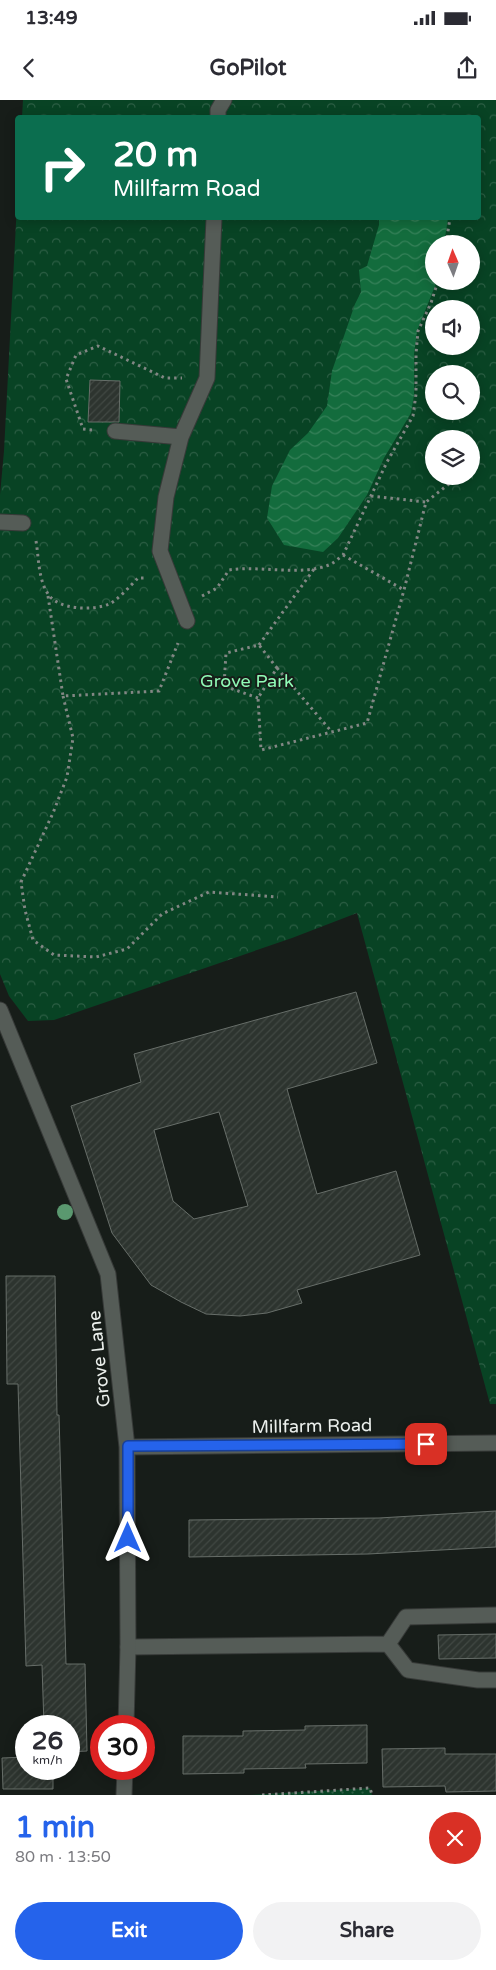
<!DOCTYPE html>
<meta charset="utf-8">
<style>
body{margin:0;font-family:"Varela Round",sans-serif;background:#f2f2f3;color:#2b2b33;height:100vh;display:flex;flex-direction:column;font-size:19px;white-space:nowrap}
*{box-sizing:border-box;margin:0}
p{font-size:16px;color:#7c7c81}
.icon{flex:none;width:28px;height:28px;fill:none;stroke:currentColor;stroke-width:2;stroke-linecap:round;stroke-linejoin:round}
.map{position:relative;height:1695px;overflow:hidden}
.side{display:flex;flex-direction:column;background:#fff;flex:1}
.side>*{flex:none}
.guide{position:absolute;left:15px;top:15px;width:466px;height:105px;border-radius:5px;box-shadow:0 2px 12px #0003;background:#0b6e4f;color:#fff;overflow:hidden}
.needle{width:32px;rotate:358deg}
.tools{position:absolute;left:425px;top:135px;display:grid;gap:10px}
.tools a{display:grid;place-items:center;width:55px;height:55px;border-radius:50%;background:#fff;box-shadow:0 2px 12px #0003;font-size:25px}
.speed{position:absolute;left:15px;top:1615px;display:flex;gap:10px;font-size:25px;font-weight:700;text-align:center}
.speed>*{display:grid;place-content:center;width:65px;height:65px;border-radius:50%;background:#fff;box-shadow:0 2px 12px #0003;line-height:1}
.speed small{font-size:12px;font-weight:400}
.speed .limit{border:8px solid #d22;background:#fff;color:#111}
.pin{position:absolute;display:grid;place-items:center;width:42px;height:42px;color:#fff;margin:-21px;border-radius:10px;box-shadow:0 2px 8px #0006}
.me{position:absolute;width:55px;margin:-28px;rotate:0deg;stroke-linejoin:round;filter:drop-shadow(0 0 4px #0008)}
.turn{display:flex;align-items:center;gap:18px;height:105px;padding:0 15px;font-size:22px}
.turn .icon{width:65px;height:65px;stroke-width:2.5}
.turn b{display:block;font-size:35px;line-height:42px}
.round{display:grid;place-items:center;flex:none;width:52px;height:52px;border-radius:26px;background:#f2f2f3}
.head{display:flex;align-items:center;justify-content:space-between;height:85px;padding:0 15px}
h1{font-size:30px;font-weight:700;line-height:38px;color:#2563eb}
.cta{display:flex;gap:10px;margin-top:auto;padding:10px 15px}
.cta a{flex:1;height:58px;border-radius:30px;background:#2563eb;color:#fff;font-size:20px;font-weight:700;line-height:58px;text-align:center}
.cta a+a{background:#f2f2f3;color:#2b2b33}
.status{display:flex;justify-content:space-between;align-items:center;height:35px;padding:0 25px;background:#fff;direction:ltr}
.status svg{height:14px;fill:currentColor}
header{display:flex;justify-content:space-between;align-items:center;height:65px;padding:0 15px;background:#fff;font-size:22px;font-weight:700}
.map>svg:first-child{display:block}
.grass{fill:url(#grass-dots)}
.park{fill:url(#park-crowns);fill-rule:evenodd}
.water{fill:url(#water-waves)}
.building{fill:url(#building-hatch);stroke:#676e69;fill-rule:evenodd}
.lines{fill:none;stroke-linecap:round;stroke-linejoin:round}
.lane-casing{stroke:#373a38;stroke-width:17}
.street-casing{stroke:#373a38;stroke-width:17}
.path{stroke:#828784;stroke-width:3;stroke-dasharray:2.5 4;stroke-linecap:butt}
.lane{stroke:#555c57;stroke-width:15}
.street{stroke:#555c57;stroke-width:15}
.tree{fill:#5a986f}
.route-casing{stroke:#184099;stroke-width:12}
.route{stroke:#2563eb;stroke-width:9}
.labels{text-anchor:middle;stroke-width:4;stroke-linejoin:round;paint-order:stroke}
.park-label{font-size:18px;fill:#90fcb6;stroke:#171d19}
.street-label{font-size:18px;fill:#ebefec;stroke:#171d19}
</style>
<div class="status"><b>13:49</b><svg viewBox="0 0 49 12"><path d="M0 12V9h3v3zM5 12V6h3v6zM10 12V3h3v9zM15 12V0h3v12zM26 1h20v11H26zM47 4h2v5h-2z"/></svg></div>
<header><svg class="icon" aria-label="back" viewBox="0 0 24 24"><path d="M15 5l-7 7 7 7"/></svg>GoPilot<svg class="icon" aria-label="share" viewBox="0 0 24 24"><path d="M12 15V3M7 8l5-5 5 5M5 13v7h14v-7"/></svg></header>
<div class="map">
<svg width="496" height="1695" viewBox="0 0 496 1695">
<defs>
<pattern id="grass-dots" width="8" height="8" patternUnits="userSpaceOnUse" patternTransform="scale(1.25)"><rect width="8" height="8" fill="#084324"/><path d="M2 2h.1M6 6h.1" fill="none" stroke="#2c5e44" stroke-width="1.8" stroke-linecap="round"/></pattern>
<pattern id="park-crowns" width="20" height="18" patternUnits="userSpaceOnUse" patternTransform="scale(1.25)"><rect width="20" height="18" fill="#084324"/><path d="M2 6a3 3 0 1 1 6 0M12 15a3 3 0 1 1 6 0" fill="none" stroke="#2c5e44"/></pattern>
<pattern id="water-waves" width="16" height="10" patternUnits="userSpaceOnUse" patternTransform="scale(1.25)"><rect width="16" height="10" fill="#136c3d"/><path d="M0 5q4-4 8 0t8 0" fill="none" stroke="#368159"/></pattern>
<pattern id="building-hatch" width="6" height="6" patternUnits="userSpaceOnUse" patternTransform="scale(1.25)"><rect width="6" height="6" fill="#2d342f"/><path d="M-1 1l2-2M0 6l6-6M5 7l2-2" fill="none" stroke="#414843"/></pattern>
</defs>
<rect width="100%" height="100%" fill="#171d19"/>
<!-- grass -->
<path class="grass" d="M370,1688L372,1695H250Z"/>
<!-- park -->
<path class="park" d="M23,0H496V1304H490L357,813L292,838L54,920L28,921L9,896L0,874V395L4,351L17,104L18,118H479V18L22,17ZM434,144H471V181H434ZM434,209H471V246H434ZM434,274H471V311H434ZM434,339H471V376H434Z"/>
<!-- water -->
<path class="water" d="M379,118H448L444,144H434V181H437L417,231L414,254V295L411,313L384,358L367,395L338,438L323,452L284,445L267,418L272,386L290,350L308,333L327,306L332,271L355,204L361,192L359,170L367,166L379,125Z"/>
<!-- building -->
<path class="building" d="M90,280L120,281L119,322H88Z
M356,892L377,963L287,989L317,1094L396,1071L420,1155L297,1190L302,1203L267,1213L240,1216L206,1214L181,1202L151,1185L112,1133L71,1006L141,982L134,954ZM219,1012L248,1106L194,1119L173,1101L154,1030Z
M6,1176H55L57,1315H59L66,1564H85L87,1651L69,1652V1626H44L42,1565L26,1566L18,1284H7Z
M496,1411V1447L368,1454L189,1457V1420L379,1418Z
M496,1534V1558L439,1559L438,1535Z
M367,1625V1663L305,1664L306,1668L244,1669V1673L183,1674V1636H243V1631L305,1630V1626Z
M445,1648V1654H496V1691L446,1692L445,1686L383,1687L382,1649Z
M26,1657V1669H53V1689H3L2,1658Z"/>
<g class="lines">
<defs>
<path id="lane" d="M218,18V10L224,0
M115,331L181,337
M0,422L23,423
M187,521L160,451L166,397L181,337L207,278L214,118
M388,1544L406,1517L496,1515
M128,1547L388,1544L408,1570L478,1580H496"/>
<path id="street" d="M0,910L108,1174L127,1347L128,1547L126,1626
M127,1347L496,1343
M124,1695L125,1669"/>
</defs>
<!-- lane casing -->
<use href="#lane" class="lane-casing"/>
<!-- street casing -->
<use href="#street" class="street-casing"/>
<!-- path -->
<path class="path" d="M446,144L450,118
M92,330L83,329L66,279L76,255L98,246L165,278H182
M471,367L478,361
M371,396L426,402
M36,441C39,459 38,478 48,494C58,510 93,511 109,504C117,501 131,485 138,478H145
M343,455L404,490
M48,496L63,596L159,591L178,543
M202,496L217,488L229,470C260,465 303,477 331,464C335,462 339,458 343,455L387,362L413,316L416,294V254L418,231L431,203L438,181
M259,545L314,469
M277,568L331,631
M63,596L73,638L67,677L53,713L21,782L25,810L33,840L54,855L96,857L127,849L162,814L209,792L278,797
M258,598L224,586L226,553L259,545L277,568L258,598L261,650L367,623L404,490L426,402L459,376
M262,1695L370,1688L372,1695"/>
<!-- lane -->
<use href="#lane" class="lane"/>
<!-- street -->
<use href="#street" class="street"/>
</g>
<!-- trees -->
<circle class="tree" cx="65" cy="1112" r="8"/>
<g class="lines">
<defs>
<path id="route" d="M128,1438V1346L426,1344"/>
</defs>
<!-- route casing -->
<use href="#route" class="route-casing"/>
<!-- route -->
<use href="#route" class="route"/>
</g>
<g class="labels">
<!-- park labels -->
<g class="park-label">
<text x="247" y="587">Grove Park</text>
</g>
<!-- street labels -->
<g class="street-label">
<text transform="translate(99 1259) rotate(-96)" y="6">Grove Lane</text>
<text transform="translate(312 1326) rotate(-1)" y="6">Millfarm Road</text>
</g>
</g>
</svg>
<div class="tools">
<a><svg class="needle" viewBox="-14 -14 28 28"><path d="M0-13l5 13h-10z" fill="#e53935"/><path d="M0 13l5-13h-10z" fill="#7c7c81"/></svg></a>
<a><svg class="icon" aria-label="sound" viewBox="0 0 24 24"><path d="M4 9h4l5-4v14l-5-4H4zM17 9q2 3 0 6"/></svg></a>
<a><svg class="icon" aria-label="search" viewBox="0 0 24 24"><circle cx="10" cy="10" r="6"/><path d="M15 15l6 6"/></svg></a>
<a><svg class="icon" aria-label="layers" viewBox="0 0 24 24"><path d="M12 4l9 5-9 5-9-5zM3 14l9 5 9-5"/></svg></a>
</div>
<div class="speed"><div>26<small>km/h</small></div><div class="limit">30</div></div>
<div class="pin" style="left:426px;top:1344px;background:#d93025"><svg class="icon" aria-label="arrive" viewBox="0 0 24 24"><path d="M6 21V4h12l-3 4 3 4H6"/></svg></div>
<svg class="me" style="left:128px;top:1438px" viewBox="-20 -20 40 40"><path d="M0-17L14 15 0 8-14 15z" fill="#2563eb" stroke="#fff" stroke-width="4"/></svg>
<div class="guide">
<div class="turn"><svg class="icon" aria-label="right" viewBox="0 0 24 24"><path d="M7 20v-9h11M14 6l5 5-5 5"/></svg><div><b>20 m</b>Millfarm Road</div></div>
</div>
</div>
<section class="side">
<div class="head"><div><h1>1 min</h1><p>80 m · 13:50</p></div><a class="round" style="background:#d93025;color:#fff"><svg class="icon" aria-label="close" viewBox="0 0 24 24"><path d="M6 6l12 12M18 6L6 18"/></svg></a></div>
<div class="cta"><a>Exit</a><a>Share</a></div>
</section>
